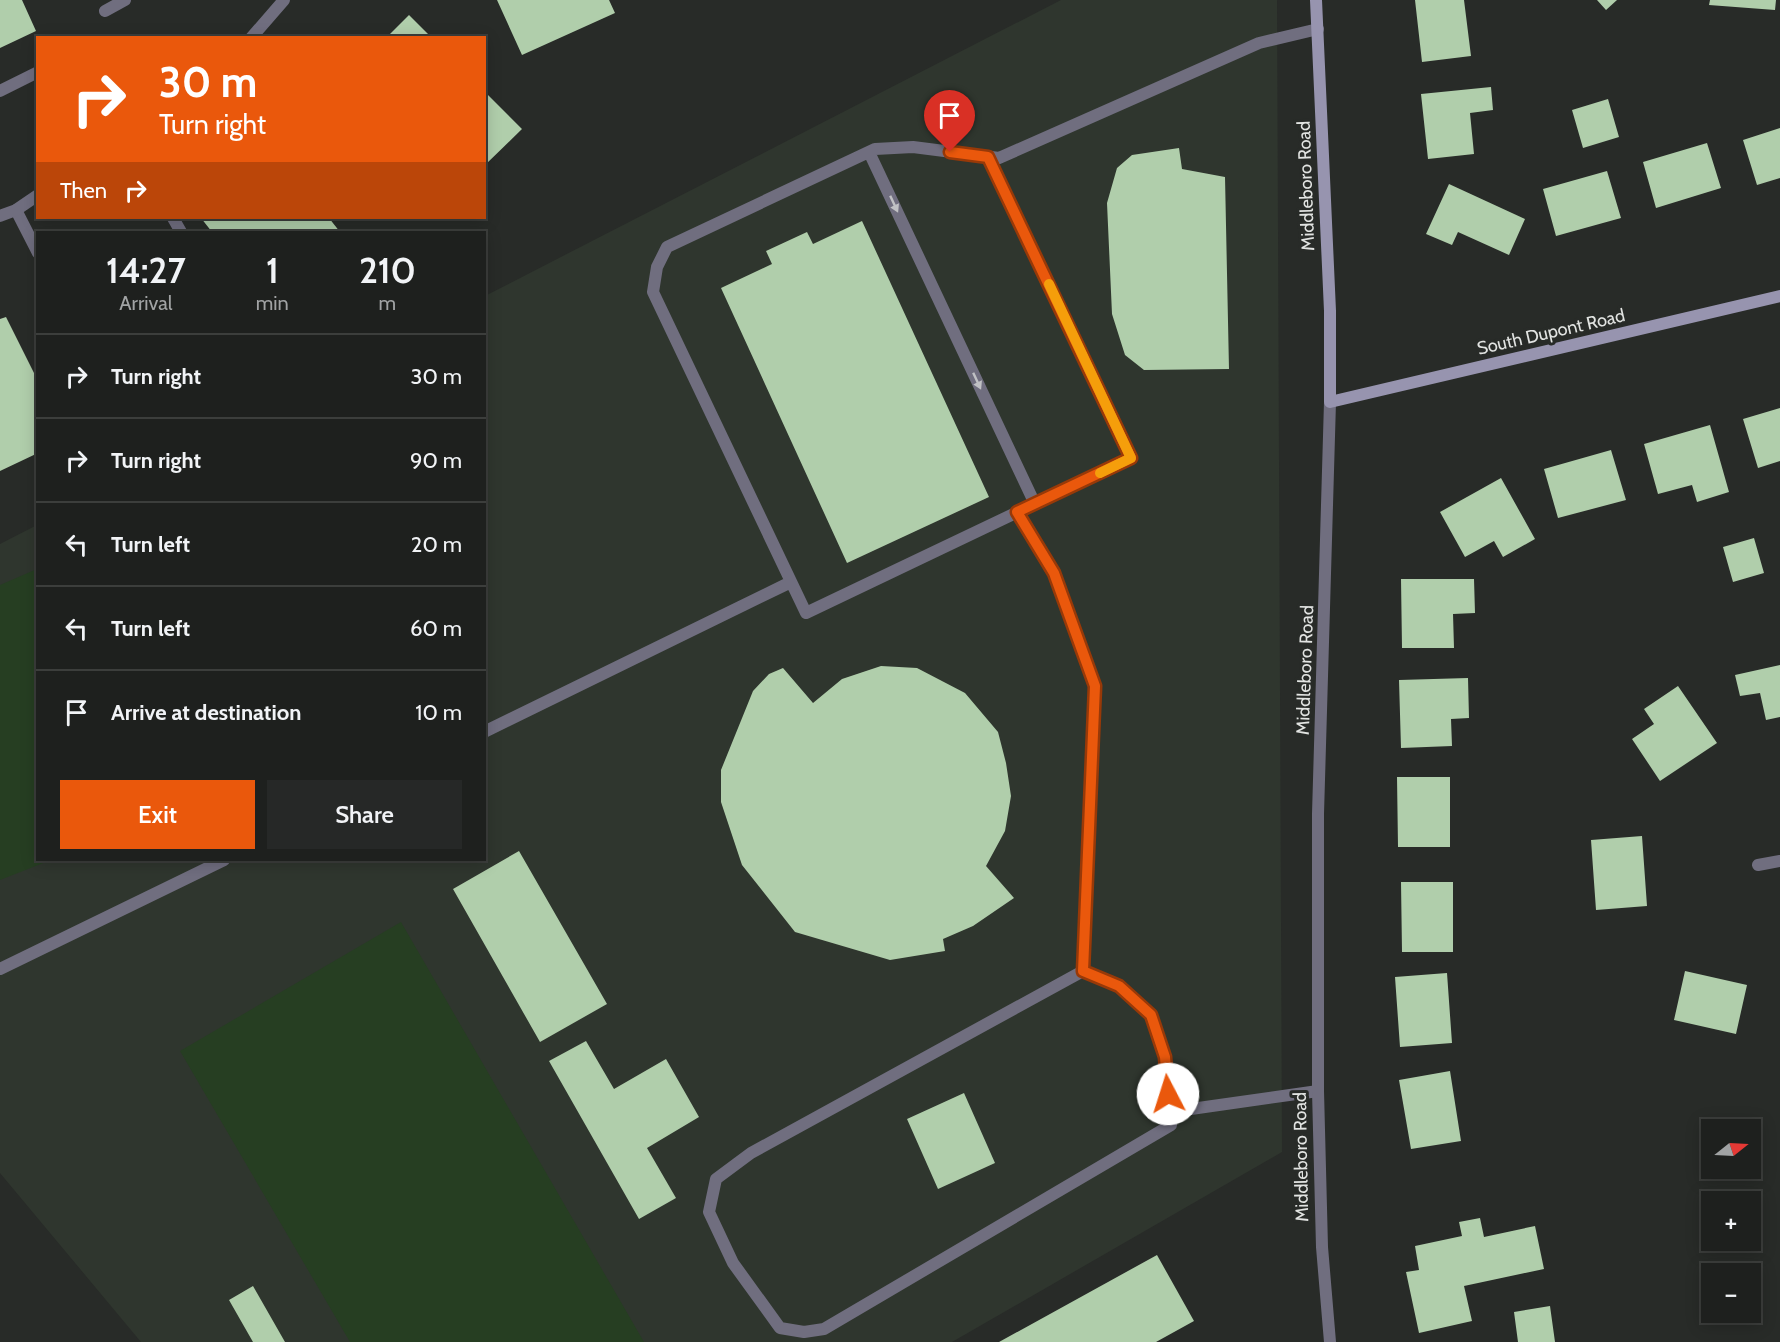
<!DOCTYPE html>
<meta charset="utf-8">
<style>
body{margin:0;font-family:Cabin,sans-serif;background:#262827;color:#f1f3f6;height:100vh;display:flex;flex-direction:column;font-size:22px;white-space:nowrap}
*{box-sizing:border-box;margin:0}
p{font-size:20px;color:#a1a3a4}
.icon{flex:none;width:33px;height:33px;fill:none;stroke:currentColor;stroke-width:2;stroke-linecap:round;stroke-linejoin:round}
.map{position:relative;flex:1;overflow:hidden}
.sheet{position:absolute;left:36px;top:231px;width:450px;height:630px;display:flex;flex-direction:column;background:#1e201e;border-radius:0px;box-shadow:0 3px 15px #0003,0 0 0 2px #3c3e3c}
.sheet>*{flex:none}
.top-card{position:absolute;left:36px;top:36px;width:450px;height:183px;border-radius:0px;box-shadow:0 3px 15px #0003,0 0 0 2px #3c3e3c;background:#ea580c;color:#fff;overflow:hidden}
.needle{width:39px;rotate:72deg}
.buttons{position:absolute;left:1701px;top:1119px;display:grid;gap:12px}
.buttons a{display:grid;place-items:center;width:60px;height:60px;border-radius:0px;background:#1e201e;box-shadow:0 3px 15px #0003,0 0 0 2px #3c3e3c;font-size:30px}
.pin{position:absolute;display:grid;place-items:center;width:51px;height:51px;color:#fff;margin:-62px -26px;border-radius:50% 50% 50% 0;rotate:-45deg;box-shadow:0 0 6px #0007}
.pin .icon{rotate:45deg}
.me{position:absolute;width:66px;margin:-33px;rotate:355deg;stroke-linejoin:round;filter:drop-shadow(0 0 4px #0008)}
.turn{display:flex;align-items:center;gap:21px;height:126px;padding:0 24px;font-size:27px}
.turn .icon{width:78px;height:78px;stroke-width:2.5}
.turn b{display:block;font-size:42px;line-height:51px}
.then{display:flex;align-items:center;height:57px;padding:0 24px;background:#0003;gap:12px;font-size:22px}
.eta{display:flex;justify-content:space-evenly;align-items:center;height:102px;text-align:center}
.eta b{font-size:36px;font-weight:600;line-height:42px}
.action{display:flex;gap:12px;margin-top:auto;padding:12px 24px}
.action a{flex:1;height:69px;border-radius:0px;background:#ea580c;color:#fff;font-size:24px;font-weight:600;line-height:69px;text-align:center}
.action a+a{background:#262827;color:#f1f3f6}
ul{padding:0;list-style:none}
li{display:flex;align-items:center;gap:18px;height:84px;padding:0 24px;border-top:2px solid #3c3e3c}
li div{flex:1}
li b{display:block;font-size:22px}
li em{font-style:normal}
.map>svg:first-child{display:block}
.built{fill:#2f362e}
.green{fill:#263e22}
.building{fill:#b0ceab}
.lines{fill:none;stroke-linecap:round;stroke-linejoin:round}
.lane{stroke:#706e7f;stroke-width:12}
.street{stroke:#706e7f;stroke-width:12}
.secondary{stroke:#9794af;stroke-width:12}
.oneway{fill:#c0c1c4}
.route-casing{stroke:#983908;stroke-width:15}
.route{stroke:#ea580c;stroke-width:10}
.slow{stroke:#f59e0b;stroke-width:10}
.labels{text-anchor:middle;stroke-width:6;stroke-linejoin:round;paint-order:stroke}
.street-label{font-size:18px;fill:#e2e4e2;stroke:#282b28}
</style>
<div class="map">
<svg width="1780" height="1342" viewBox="0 0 1780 1342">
<rect width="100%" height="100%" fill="#282b28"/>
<!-- built -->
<path class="built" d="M1061,0H1277L1282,1152L952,1342H141L0,1173V544L37,525L38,860H484L485,296Z"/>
<!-- green -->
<path class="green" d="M37,569L38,860H51L0,880V585Z
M401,922L644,1342H350L180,1051Z"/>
<!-- building -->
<path class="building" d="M0,0H22L36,31L0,48Z
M497,0H609L615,13L522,55Z
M1415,0H1464L1471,56L1422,62Z
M1597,0H1617L1606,10Z
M1710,0H1776L1775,10L1709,5Z
M409,15L432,38H386Z
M1491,87L1493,110L1470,113L1474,154L1428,159L1421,94Z
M484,91L522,129L484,166Z
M1608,99L1619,137L1583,148L1572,110Z
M1780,128V178L1757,185L1743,140Z
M1707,143L1721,188L1656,208L1643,162Z
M1179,148L1182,169L1225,177L1229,369L1144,370L1125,355L1112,314L1107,203L1117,168L1132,155Z
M1607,171L1621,218L1556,236L1543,189Z
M1449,184L1525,219L1509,255L1458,232L1452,245L1426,234Z
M201,218H329L340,232H212Z
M862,221L989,497L847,563L721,288L772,264L766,251L807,232L813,244Z
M6,317L38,381V453L0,471V319Z
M1780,408V461L1758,468L1743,419Z
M1710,425L1729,492L1697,502L1692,485L1658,494L1644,444Z
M1611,450L1626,500L1558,518L1544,469Z
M1501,478L1535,539L1503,557L1494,541L1465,557L1440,512Z
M1754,538L1764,573L1733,582L1723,547Z
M1401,579H1474L1475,613L1453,614L1454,648H1402Z
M1780,665V717L1766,720L1760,693L1740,696L1735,675Z
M881,666L917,668L965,693L998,732L1006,763L1011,796L1005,831L986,866L1014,898L973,926L943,939L945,951L890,960L795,932L742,865L721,802V770L753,691L769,674L783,668L813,703L842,679Z
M1468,678L1469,718L1451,719L1452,746L1401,748L1399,680Z
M1678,686L1717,743L1660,781L1632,739L1654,724L1644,709Z
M1397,777H1450V847H1398Z
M1642,836L1647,906L1596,910L1591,840Z
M519,851L607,1004L540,1042L453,889Z
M1401,882H1453V952H1402Z
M1685,971L1747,985L1736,1034L1674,1020Z
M1447,973L1452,1043L1400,1047L1395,977Z
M586,1041L614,1089L666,1059L699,1117L647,1148L676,1198L639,1219L549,1061Z
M1450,1071L1461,1141L1411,1149L1399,1080Z
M964,1093L995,1163L938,1189L907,1119Z
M1480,1218L1484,1237L1535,1226L1544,1269L1464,1286L1472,1321L1419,1333L1406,1272L1419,1270L1415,1246L1462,1236L1459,1222Z
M1157,1255L1194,1321L1156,1342H999Z
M253,1286L285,1342H253L229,1300Z
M1550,1306L1555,1342H1518L1514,1312Z"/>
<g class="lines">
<!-- lane -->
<path class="lane" d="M105,11L125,0
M0,91L38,72
M869,152L1035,504
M988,157L1131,458L806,613L653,292L657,267L667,247L875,149L913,147L999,158L1259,43L1318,29
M16,210L38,253
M173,218L181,232
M1017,512L1054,573L1095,686L1083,971L1119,986L1151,1015L1165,1057L1171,1125L824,1329L804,1332L780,1328L733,1263L709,1212L716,1179L751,1153L1083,971
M484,732L791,582
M0,969L224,860
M1170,1112L1318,1091"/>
<!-- street -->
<path class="street" d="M251,38L284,0
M0,216L16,210L38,195
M1758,865L1780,861
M1330,1342L1322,1247L1318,1091V814L1330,402"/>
<!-- secondary -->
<path class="secondary" d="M1316,0L1330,311V402L1780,296"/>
</g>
<!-- one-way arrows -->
<defs><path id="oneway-solid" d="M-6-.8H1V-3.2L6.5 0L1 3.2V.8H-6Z" transform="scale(1.5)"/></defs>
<g class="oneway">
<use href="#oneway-solid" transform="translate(894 204) rotate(65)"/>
<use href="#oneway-solid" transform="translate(977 381) rotate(65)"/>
</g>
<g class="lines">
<defs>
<path id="route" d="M950,152L988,157L1131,458L1017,512L1054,573L1095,686L1083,971L1119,986L1151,1015L1165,1057L1168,1094"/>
</defs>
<!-- route casing -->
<use href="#route" class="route-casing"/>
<!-- route -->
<use href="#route" class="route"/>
<!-- slow -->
<path class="slow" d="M1049,284L1131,458L1100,473"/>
</g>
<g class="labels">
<!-- street labels -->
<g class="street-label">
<text transform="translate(1306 186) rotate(-92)" y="6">Middleboro Road</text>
<text transform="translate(1551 332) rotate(-13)" y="6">South Dupont Road</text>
<text transform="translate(1305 670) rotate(-88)" y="6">Middleboro Road</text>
<text transform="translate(1301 1157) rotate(-91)" y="6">Middleboro Road</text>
</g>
</g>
</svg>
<div class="buttons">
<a><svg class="needle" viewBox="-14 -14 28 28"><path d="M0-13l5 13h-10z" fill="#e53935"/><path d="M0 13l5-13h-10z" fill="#a1a3a4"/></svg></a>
<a>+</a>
<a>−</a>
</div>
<div class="pin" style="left:950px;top:152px;background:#d93025"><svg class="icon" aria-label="arrive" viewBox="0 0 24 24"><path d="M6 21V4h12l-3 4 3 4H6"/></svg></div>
<svg class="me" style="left:1168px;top:1094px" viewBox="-20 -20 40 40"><circle r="19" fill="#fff"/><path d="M0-13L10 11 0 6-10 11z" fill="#ea580c"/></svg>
<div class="top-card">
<div class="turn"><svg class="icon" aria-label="right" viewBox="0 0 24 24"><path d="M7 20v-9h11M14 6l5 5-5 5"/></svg><div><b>30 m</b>Turn right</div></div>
<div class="then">Then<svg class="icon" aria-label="right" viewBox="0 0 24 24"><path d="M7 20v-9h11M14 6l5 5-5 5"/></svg></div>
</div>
<section class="sheet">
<div class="eta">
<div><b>14:27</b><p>Arrival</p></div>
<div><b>1</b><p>min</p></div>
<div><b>210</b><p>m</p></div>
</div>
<ul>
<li><svg class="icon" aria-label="right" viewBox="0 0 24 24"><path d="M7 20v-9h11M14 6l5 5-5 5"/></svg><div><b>Turn right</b></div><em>30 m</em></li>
<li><svg class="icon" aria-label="right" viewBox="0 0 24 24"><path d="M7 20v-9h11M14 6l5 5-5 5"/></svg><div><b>Turn right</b></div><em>90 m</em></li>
<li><svg class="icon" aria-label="left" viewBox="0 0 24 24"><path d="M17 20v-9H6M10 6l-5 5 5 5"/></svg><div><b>Turn left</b></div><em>20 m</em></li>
<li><svg class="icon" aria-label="left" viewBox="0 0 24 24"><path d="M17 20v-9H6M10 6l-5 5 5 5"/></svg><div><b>Turn left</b></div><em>60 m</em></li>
<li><svg class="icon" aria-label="arrive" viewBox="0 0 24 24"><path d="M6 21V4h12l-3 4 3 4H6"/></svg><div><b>Arrive at destination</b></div><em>10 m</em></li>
</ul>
<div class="action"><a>Exit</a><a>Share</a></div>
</section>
</div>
